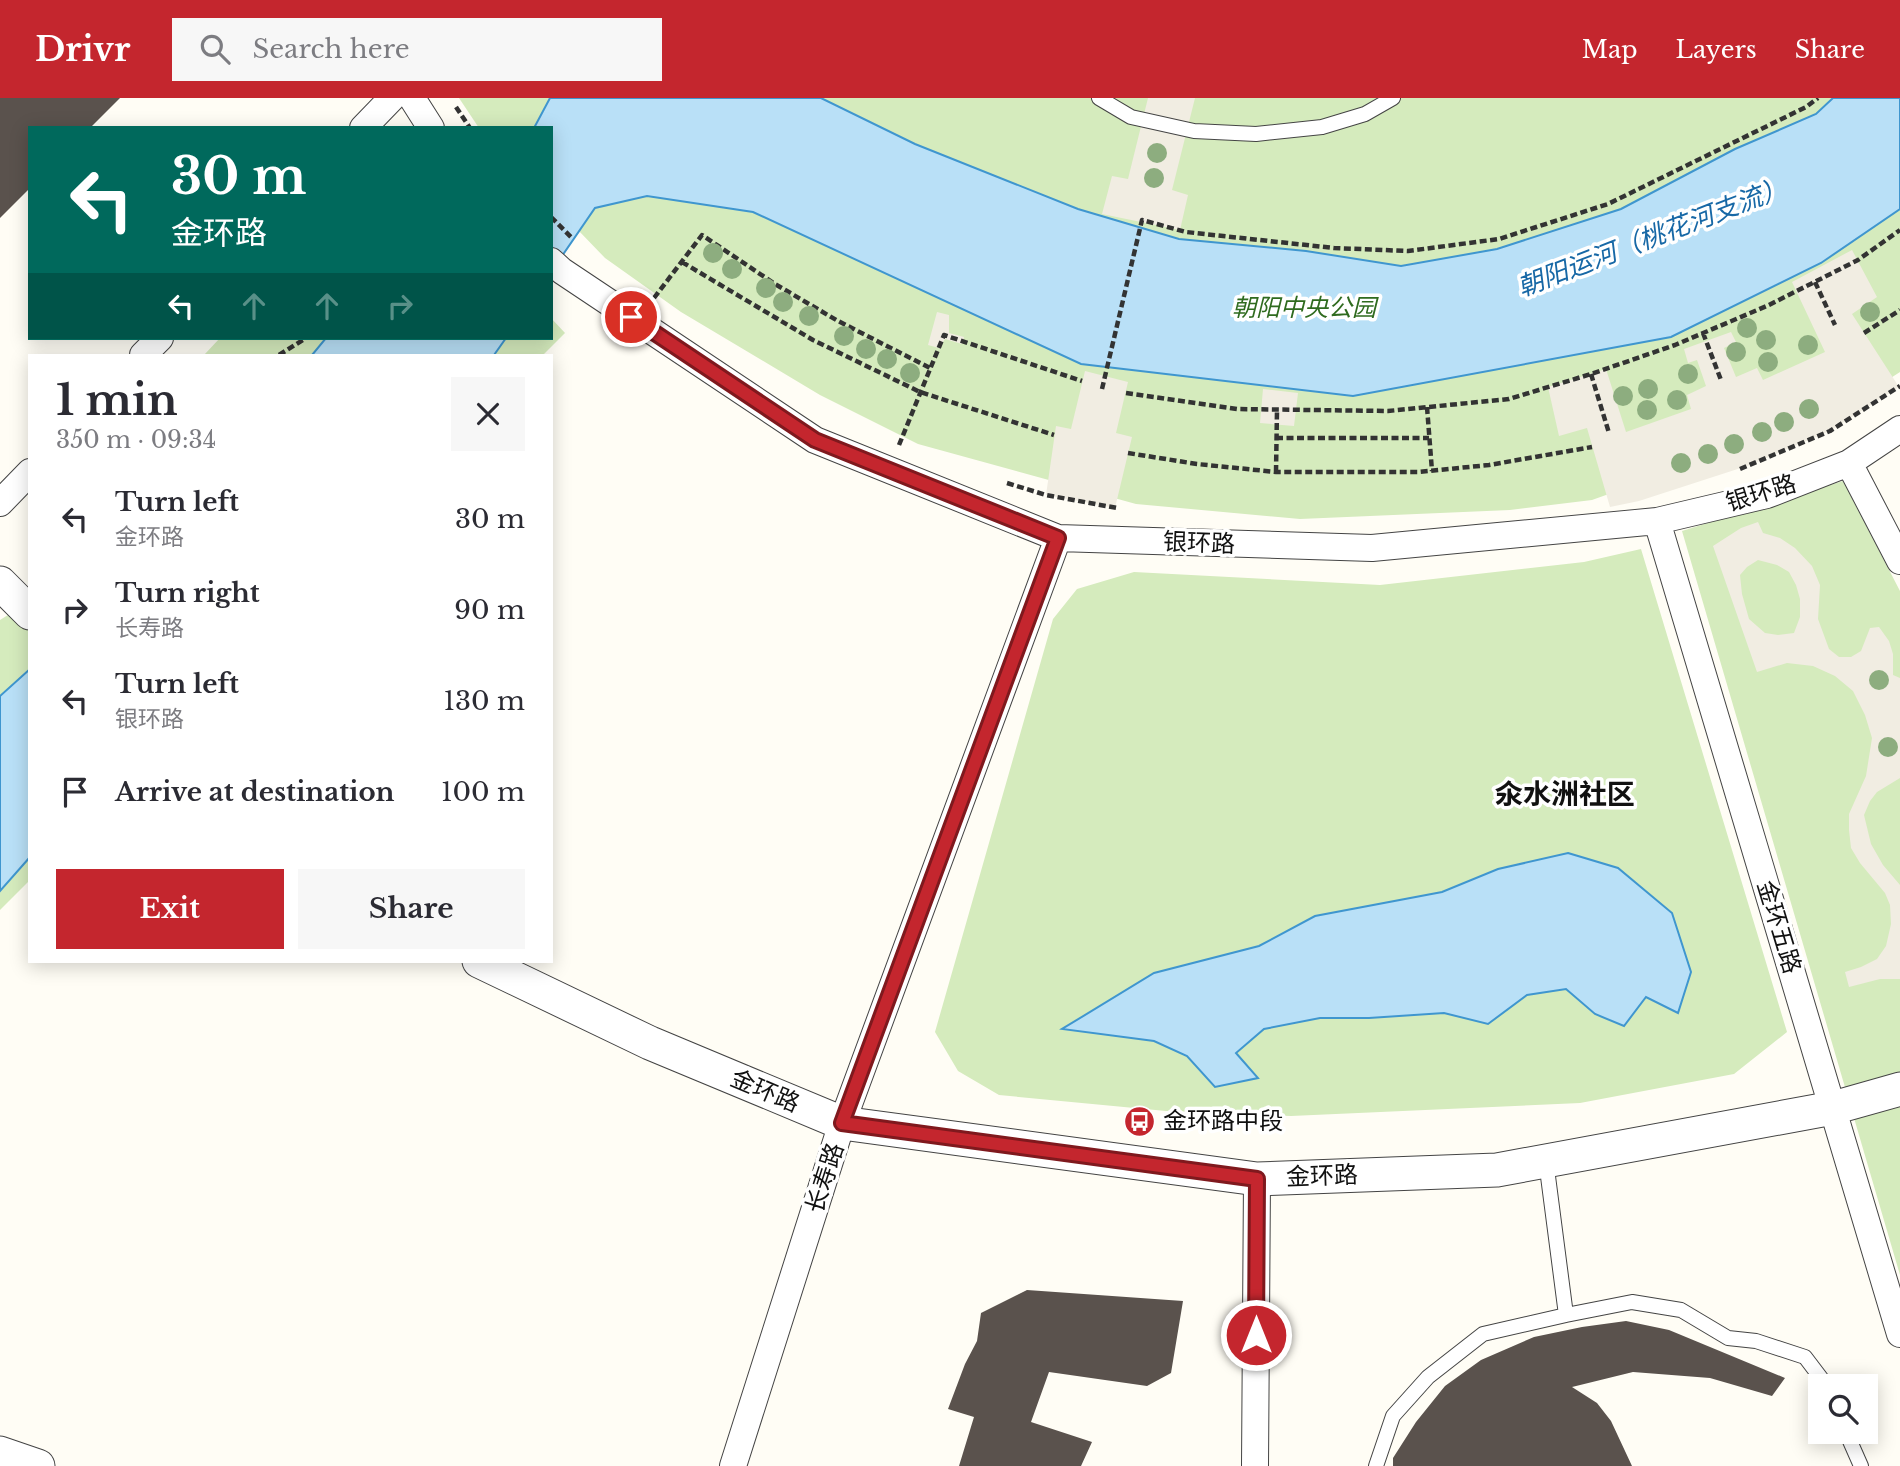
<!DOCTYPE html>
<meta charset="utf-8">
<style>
body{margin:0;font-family:"Libre Baskerville","Noto Sans SC",serif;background:#f7f7f7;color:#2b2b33;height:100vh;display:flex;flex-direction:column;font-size:26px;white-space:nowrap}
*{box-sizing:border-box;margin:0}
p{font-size:23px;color:#7c7c81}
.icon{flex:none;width:38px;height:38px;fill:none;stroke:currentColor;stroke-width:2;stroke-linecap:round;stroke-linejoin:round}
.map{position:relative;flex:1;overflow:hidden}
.panel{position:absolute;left:28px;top:256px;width:525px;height:609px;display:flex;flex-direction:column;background:#fff;border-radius:0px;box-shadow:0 4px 18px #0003}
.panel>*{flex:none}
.guide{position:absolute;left:28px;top:28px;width:525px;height:214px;border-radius:0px;box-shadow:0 4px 18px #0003;background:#00695c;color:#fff;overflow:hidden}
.controls{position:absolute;left:1808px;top:1276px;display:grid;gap:14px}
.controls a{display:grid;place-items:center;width:70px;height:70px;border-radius:0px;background:#fff;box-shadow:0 4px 18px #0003;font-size:35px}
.pin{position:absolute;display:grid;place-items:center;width:60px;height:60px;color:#fff;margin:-30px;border:4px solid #fff;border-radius:50%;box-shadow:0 2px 7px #0007}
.me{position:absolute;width:77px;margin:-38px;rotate:0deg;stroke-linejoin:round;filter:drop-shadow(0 0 5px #0008)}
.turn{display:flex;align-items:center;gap:24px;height:147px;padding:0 28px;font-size:32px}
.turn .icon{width:91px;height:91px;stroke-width:2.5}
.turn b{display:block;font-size:49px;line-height:60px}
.lanes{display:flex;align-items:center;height:66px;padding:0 28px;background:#0003;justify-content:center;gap:35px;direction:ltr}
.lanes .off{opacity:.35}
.round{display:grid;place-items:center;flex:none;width:74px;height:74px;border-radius:0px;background:#f7f7f7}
.summary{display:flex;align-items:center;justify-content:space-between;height:119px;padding:0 28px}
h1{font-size:42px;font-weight:800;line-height:52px}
.button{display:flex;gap:14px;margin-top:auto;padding:14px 28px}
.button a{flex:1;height:80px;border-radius:0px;background:#c4262e;color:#fff;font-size:28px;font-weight:800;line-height:80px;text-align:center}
.button a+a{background:#f7f7f7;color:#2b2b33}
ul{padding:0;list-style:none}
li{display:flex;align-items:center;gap:21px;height:91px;padding:0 28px}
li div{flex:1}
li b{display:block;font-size:26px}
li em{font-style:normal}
header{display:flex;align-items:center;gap:42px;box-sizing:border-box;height:98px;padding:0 35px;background:#c4262e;color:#fff}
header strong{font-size:33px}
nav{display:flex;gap:38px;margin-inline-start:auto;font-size:24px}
.search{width:490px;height:63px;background:#f7f7f7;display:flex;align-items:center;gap:18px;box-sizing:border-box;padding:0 24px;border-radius:0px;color:#7c7c81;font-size:26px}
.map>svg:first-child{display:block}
.green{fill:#d5ebbd}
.plaza{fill:#f1ede2;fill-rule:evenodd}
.water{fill:#b9e0f7;stroke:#3f96cf;stroke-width:2}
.building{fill:#5a524d}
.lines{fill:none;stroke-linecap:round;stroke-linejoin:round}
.service-casing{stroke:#444;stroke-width:16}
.minor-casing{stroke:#444;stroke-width:28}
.tertiary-casing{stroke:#444;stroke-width:35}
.path{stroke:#333;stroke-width:4.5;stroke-dasharray:7 3.5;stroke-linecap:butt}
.service{stroke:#fff;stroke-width:14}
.minor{stroke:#fff;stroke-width:26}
.tertiary{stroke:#fff;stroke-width:33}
.tree{fill:#8dad7f}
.route-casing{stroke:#7f191e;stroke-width:18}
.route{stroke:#c4262e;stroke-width:12}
.labels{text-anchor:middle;stroke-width:7;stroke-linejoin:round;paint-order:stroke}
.park-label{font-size:24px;font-style:italic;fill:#2f6b1f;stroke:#fff}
.street-label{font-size:24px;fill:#111;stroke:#fff}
.poi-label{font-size:24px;fill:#111;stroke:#fff;text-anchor:start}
.water-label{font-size:26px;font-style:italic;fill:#1768a6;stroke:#fff}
.quarter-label{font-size:28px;font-weight:bold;fill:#111;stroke:#fff}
</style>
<header>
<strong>Drivr</strong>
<div class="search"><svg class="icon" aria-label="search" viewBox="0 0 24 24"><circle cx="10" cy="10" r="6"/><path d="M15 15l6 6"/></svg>Search here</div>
<nav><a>Map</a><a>Layers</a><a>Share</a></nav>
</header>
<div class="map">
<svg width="1900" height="1368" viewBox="0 0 1900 1368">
<rect width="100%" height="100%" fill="#fffdf5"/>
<!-- green -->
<path class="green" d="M459,0H1900V274L1838,314L1592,402L1510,412L1300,421L1136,406L918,346L820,297L681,214L605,160L551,104V30H479Z
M551,220L565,235L543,257H204L220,240H551Z
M1843,383L1900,493V1177L1682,433Z
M1641,451L1787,934L1734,976L1580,1005L1291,1018L1166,1013L999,997L958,973L935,934L1053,521L1077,491L1134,474L1380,487L1584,464Z
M30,503V782L0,812V522Z"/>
<!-- plaza -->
<path class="plaza" d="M1148,0H1195L1172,92L1188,97L1180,132L1102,116L1112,78L1128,81Z
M1852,152L1877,199L1852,216L1899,289L1830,333L1750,367L1639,403L1610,409L1587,330L1559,338L1548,289L1606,271L1626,334L1691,311L1687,297L1706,288L1697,262L1688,265L1684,251L1731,234L1736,244L1724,250L1736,279L1757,270L1763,282L1825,254L1792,184Z
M937,214L949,217V235L964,239L962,246L945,241L939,250L928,247Z
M1085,273L1128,284L1116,335L1132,339L1115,410L1046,397L1056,328L1071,331Z
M1263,291L1298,295L1294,328L1260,325Z
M1758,424L1763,435L1780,440L1795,450L1812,468L1820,487L1818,521L1829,551L1839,559H1851L1861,553L1870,530L1879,529L1889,543L1893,556V577L1900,580V680L1877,694L1870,703L1864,717L1871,746L1883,767L1900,787V881H1880L1849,889L1845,874L1861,869L1877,861L1886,848L1891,826L1890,807L1885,795L1860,765L1851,750L1849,732V716L1866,678L1872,640L1865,617L1853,593L1835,578L1813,568L1787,565L1757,574L1713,448L1741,430ZM1758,462L1777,467L1789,474L1796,487L1800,501V519L1794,535L1778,537L1765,535L1749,521L1742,496L1740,477L1747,469Z"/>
<!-- water -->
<path class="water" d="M550,0H821L915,46L1078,111L1179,141L1306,153L1401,168L1497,151L1621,111L1735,51L1816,16L1833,0H1900V111L1821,165L1671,239L1353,298L1081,266L753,114L647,98L595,110L551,174V30H534Z
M326,240H506L494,257H312Z
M30,571V759L0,793V598Z
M1568,755L1618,770L1672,815L1691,874L1678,915L1646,899L1624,928L1595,916L1566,891L1527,897L1488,926L1444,915L1369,920H1320L1264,931L1236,955L1258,980L1215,989L1187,958L1154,943L1062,931L1154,875L1259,848L1315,818L1442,794L1498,771Z"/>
<!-- building -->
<path class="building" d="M0,0H120L90,30H30V90L0,120Z
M1027,1192L1183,1203L1171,1275L1147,1288L1049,1274L1031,1324L1092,1344L1081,1368H959L974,1319L948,1311L965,1266L977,1243L981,1215Z
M1626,1223L1669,1232L1785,1280L1772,1298L1710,1280L1633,1274L1572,1289L1597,1305L1611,1323L1632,1368H1393V1360L1416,1324L1445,1288L1481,1262L1534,1239L1582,1229Z"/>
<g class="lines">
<defs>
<path id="service" d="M1099,0L1131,19L1194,33L1256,36L1322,29L1365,16L1393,0
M1546,1063L1566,1217L1632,1204L1681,1212L1728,1240L1756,1243L1805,1259L1827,1288
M1846,1334L1861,1368
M1376,1368L1393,1318L1428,1279L1483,1236L1566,1217"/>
<path id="minor" d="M412,0L431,30
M363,30L392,0
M551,163L562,173L815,342L1058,440L1372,450L1657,423L1767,397L1849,365L1900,331
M143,257L160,240
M1849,365L1900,463
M0,405L30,374
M1657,423L1900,1236
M733,1368L842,1025L1058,440
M1255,1368L1257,1081"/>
<path id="tertiary" d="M0,485L30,515
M479,863L650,945L842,1025L1257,1081L1497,1072L1833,1010L1900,991
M0,1355L38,1368"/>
</defs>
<!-- service casing -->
<use href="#service" class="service-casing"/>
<!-- minor casing -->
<use href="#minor" class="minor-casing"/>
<!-- tertiary casing -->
<use href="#tertiary" class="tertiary-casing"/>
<!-- path -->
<path class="path" d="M456,9L470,30
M551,119L571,139
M682,164L813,242L920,294L1054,337
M1815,184L1835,227
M654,200L702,137L775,186L838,223L930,270
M1703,235L1721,282
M1864,235L1900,212
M279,257L306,240
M1591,276L1609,335
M1102,291L1142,122L1186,134L1334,150L1408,153L1499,141L1608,106L1806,9L1818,0
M1126,295L1237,311L1388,313L1509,301L1591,276L1675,247L1769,207L1858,162L1900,132
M1427,309L1432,373
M1276,340H1429
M899,347L944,237L1082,283
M1128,355L1197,366L1276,374H1418L1489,367L1592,349
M1740,371L1830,333L1900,288
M1276,374L1277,312
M1007,385L1046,397L1117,410"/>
<!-- service -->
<use href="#service" class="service"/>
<!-- minor -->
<use href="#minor" class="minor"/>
<!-- tertiary -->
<use href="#tertiary" class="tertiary"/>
</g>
<!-- trees -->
<g class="tree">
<circle cx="1157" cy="55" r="10"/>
<circle cx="1154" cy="80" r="10"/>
<circle cx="713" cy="155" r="10"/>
<circle cx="732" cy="171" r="10"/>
<circle cx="766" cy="190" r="10"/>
<circle cx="783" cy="204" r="10"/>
<circle cx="1870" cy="214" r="10"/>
<circle cx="809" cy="218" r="10"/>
<circle cx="1747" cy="230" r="10"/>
<circle cx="844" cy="238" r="10"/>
<circle cx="1766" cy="242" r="10"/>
<circle cx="1808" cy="247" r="10"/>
<circle cx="866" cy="251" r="10"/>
<circle cx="1736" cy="254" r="10"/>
<circle cx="887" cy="261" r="10"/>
<circle cx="1768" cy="264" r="10"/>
<circle cx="910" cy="275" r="10"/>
<circle cx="1688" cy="276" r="10"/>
<circle cx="1648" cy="291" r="10"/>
<circle cx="1623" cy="298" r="10"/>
<circle cx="1677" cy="302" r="10"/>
<circle cx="1809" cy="311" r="10"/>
<circle cx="1647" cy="312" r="10"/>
<circle cx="1784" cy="324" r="10"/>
<circle cx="1762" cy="334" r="10"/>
<circle cx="1734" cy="346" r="10"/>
<circle cx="1708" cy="356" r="10"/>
<circle cx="1681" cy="365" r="10"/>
<circle cx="1879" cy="582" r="10"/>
<circle cx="1888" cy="649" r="10"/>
</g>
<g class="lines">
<defs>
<path id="route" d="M631,219L815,342L1058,440L842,1025L1257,1081L1256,1237"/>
</defs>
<!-- route casing -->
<use href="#route" class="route-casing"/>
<!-- route -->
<use href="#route" class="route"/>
</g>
<!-- icons -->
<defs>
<symbol id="bus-disc" viewBox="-11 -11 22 22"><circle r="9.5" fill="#c4262e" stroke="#fff"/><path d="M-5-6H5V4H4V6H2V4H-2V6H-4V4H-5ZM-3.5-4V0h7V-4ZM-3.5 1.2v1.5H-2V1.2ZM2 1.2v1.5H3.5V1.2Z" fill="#fff"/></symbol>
</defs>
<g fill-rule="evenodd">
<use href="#bus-disc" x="1122" y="1006" width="35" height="35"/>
</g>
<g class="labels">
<!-- park labels -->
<g class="park-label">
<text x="1304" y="218">朝阳中央公园</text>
</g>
<!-- street labels -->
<g class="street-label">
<text transform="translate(1761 395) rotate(-17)" y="8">银环路</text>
<text transform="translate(1199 445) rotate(2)" y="8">银环路</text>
<text transform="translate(1779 829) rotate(73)" y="8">金环五路</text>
<text transform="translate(765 993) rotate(23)" y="8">金环路</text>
<text transform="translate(1322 1078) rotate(-2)" y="8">金环路</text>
<text transform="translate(825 1080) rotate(-72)" y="8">长寿路</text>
</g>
<!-- poi labels -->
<g class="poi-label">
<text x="1163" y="1031">金环路中段</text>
</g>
<!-- water labels -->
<g class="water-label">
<text transform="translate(1652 139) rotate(-21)" y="9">朝阳运河（桃花河支流）</text>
</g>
<!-- quarter labels -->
<g class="quarter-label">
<text x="1565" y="706">氽水洲社区</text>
</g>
</g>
</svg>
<div class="controls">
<a><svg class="icon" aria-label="search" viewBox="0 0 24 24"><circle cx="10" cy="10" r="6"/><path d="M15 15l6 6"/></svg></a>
</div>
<div class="pin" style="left:631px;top:219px;background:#d93025"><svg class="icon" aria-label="arrive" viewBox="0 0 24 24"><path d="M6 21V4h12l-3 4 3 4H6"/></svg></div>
<svg class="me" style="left:1256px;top:1237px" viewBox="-20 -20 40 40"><circle r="17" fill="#c4262e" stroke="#fff" stroke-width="3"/><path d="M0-11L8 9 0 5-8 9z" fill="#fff"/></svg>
<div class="guide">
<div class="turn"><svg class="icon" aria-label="left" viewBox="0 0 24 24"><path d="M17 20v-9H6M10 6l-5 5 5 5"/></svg><div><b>30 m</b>金环路</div></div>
<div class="lanes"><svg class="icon" aria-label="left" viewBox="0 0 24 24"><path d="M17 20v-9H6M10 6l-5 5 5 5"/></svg><svg class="icon off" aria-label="ahead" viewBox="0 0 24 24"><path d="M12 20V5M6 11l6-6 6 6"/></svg><svg class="icon off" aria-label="ahead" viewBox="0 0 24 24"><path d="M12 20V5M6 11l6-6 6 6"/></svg><svg class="icon off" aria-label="right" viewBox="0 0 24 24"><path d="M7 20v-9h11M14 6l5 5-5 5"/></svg></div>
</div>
<section class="panel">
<div class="summary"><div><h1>1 min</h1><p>350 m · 09:34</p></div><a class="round"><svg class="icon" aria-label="close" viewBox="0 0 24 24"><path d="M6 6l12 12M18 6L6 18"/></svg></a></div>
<ul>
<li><svg class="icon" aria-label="left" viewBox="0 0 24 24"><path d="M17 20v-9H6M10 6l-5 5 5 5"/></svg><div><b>Turn left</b><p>金环路</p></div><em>30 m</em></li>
<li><svg class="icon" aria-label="right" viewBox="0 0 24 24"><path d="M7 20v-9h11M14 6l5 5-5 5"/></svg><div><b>Turn right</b><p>长寿路</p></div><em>90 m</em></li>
<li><svg class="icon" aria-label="left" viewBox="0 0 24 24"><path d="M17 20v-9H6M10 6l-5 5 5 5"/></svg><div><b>Turn left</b><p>银环路</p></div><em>130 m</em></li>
<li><svg class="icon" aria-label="arrive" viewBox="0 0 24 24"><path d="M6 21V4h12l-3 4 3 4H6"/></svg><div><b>Arrive at destination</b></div><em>100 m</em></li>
</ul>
<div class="button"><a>Exit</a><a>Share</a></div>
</section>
</div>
